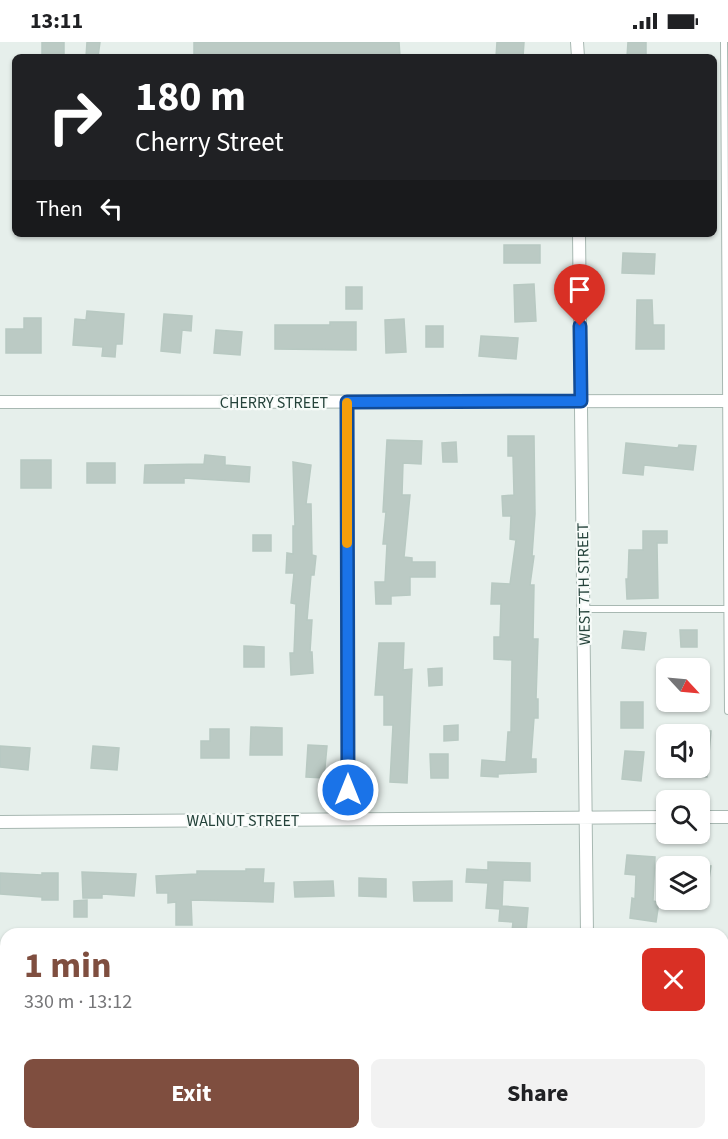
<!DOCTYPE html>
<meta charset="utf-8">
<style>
body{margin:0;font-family:"Source Sans 3",sans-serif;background:#f2f2f2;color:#202124;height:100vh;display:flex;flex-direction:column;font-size:22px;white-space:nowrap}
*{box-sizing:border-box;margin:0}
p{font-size:20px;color:#757577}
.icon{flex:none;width:33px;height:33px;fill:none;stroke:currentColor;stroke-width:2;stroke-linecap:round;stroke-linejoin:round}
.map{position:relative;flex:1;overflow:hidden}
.details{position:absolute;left:0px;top:886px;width:729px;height:212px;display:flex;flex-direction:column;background:#fff;border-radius:18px 18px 0 0;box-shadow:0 2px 4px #0004}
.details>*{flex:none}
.top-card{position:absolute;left:12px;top:12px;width:705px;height:183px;border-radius:9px;box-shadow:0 2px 4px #0004;background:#202124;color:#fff;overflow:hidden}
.needle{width:39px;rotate:116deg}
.controls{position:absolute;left:656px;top:616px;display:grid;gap:12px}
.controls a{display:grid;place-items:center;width:54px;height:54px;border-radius:9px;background:#fff;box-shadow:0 2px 4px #0004;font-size:30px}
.pin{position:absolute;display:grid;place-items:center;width:51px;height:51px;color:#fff;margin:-62px -26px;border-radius:50% 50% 50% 0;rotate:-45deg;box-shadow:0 0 6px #0007}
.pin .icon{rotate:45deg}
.me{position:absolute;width:66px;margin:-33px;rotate:0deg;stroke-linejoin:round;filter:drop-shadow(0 0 4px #0008)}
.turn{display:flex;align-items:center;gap:21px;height:126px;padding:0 24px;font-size:27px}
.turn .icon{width:78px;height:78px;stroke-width:2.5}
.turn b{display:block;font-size:42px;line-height:51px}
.then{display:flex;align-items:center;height:57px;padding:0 24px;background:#0003;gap:12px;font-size:22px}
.round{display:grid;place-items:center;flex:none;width:63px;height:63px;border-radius:9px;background:#f2f2f2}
.overview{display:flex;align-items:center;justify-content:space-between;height:102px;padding:0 24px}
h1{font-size:36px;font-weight:700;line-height:45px;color:#7f4e3f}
.cta{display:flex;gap:12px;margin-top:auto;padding:12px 24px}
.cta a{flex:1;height:69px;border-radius:9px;background:#7f4e3f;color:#fff;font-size:24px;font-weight:700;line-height:69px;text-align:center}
.cta a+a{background:#f2f2f2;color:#202124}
.status{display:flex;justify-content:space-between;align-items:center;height:42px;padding:0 30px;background:#fff;direction:ltr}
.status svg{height:16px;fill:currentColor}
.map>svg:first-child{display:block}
.building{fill:#bbcac4;stroke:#b8c9c2;stroke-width:1.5}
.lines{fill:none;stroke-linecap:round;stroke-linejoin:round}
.service-casing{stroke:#a8b8b2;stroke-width:8}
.minor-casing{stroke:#a8b8b2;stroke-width:14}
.service{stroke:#fff;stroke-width:6}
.minor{stroke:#fff;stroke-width:12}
.route-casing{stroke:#114b97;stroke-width:15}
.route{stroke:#1a73e8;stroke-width:10}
.slow{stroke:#f59e0b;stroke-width:10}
.labels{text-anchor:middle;stroke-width:4.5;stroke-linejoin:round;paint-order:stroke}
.street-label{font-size:16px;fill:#24423a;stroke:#f7fbf9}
</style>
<div class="status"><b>13:11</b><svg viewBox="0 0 49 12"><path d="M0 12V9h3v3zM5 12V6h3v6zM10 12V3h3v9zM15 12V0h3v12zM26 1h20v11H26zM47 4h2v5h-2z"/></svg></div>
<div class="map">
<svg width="728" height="1097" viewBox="0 0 728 1097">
<rect width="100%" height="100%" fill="#e6efeb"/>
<!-- building -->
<path class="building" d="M42,0H64V15H42Z
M87,0H100L98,15H86Z
M194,0H399L400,15H194Z
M497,0H524L523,15H496Z
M628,0H646V15H627Z
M504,203H540V221H504Z
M623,211L655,212L654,232L622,231Z
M534,242L536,279L515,280L514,243Z
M346,245H362V267H346Z
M637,258H652L653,283H664V307H636Z
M87,269L124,272L122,302H116L115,315L102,314L103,305L73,303L75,277L86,278Z
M164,272L192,274L191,289L182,288L180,311L161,309Z
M24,276H41V311H6V287H24Z
M404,277L406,310L386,311L385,278Z
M330,280H356V308L275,307V283H330Z
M426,284H443V305H426Z
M216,288L242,290L240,313L214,311Z
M481,294L518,296L516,317L479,314Z
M508,394H534L535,472L532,514H534L530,543H534L533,597H538L536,657H538V676H534L531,717H536V730L498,732V735L481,734L482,718L506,720L508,690H511L512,618L494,617V595H500L501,562H491L492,541L510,542L516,498L510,497L511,474H503L502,454L514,453L513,414H508Z
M387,398L422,399L421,422L403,421L402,453H410L404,515L412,516V520H435V535H410V553L391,554V562H376L375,540H385L387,502H383L386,470H383Z
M456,400L457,420H443L442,401Z
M626,401L678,406L679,403L696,404L693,428L644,423L643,433L623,431Z
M205,413L225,415V423L250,425L249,440L184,436V441H144L145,423L204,422Z
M21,418H51V446H21Z
M293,420L311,423L306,462H311L312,513L316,514L314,533H311L307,578H312L310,610H312L313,631L291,633L290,611H294L296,562L291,561L294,531H286L287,511L293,512V484H295Z
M87,421H115V441H87Z
M643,489H667V501H657L658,556L627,557L626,537H628L629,508H643Z
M253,493H271V509H253Z
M680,588H697V605H681Z
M624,589L646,591L644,608L622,606Z
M379,601H404L403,628L412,627L407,741L390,740L393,683H384V653H375Z
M244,604L264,605V625H244Z
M442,626V643L429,644L428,627Z
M621,660H643V686H621Z
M458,683V698L444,699V684Z
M251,685L282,686V713H250Z
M210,687H229V716H201V699H210Z
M699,688L711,689L707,735H699Z
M308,703L327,704L324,736L306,735Z
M0,704L30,706L28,728L0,725Z
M93,704L119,706L117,728L91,726Z
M625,709L644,710L641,739L622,737Z
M430,712H448V736H431Z
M627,813L655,815L653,859L659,860L656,880L630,876L632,856L635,857L636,833L625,832Z
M488,820L530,821V839L503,838L502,864L528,866L526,890L512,889L513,880L499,879L500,867L486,866L488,841L466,840L467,827L488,828Z
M699,823L711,824L706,858H699Z
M246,827H264L263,841H274L273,860L191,858L192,883H176V860L168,861V851H157L156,834L197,832V829H246Z
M82,830L136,832L134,854L102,852V856H83Z
M0,831L42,833V831H58V858H42V855L0,852Z
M359,836L386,837V855L359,854Z
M333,839L334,854L295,855L294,840Z
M452,839V859H414L413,840Z
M87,858V875H74V859Z"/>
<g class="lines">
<defs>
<path id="service" d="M724,0L728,669
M583,567H728
M723,982H728"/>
<path id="minor" d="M577,0L578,15
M579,192L587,892
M0,360L728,359
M347,360L348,777
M699,775H728
M0,780L666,775
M588,1097V1092"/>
</defs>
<!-- service casing -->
<use href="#service" class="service-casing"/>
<!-- minor casing -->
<use href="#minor" class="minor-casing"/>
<!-- service -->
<use href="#service" class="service"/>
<!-- minor -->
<use href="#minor" class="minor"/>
</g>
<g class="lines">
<defs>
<path id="route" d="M348,748L347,360L581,359L580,284"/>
</defs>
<!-- route casing -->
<use href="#route" class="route-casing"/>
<!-- route -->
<use href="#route" class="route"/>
<!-- slow -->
<path class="slow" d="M347,361V501"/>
</g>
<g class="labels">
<!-- street labels -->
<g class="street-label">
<text x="274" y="366">CHERRY STREET</text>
<text transform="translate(583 542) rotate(-91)" y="6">WEST 7TH STREET</text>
<text x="243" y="784">WALNUT STREET</text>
</g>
</g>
</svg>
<div class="controls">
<a><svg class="needle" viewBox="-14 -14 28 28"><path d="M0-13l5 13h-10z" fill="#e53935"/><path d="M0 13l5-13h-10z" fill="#757577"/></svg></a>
<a><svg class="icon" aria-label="sound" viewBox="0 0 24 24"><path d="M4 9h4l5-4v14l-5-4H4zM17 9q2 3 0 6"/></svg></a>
<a><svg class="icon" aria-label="search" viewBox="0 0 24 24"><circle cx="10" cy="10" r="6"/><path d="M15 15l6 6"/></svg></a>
<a><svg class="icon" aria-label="layers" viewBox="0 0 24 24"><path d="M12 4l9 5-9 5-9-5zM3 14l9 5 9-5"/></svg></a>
</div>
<div class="pin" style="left:580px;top:284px;background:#d93025"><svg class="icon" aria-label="arrive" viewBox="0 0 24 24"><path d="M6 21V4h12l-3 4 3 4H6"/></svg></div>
<svg class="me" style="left:348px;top:748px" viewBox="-20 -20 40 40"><circle r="17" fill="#1a73e8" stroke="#fff" stroke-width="3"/><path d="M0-11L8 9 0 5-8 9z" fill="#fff"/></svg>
<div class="top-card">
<div class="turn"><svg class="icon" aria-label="right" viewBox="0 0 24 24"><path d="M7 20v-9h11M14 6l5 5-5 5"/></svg><div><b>180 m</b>Cherry Street</div></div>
<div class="then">Then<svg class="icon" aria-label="left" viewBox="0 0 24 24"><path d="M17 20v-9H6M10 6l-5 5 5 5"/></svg></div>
</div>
<section class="details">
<div class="overview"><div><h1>1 min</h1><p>330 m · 13:12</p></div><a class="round" style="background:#d93025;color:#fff"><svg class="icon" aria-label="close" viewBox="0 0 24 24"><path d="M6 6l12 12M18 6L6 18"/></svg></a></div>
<div class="cta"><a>Exit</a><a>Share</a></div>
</section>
</div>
